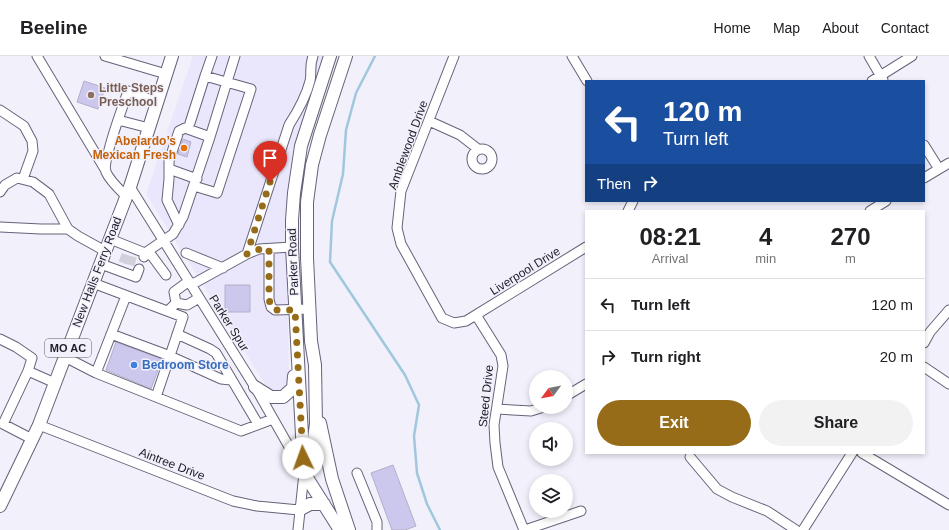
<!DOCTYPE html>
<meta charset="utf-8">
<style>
body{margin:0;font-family:Arial,sans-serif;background:#f2f2f2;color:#202124;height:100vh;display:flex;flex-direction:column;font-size:15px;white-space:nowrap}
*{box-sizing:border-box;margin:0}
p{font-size:13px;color:#757577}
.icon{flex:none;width:22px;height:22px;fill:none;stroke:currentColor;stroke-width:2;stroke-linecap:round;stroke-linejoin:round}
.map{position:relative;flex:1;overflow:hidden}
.panel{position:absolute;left:585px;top:154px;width:340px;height:244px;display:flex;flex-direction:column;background:#fff;border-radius:0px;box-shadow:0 2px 6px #0003}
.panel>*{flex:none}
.banner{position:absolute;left:585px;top:24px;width:340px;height:122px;border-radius:0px;box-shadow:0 2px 6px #0003;background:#1a4fa0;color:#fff;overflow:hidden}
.needle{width:26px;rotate:238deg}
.fabs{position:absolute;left:529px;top:314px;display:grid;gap:8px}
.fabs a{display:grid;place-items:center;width:44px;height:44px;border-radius:50%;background:#fff;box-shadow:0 2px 6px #0003;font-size:20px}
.pin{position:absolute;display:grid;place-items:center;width:34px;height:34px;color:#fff;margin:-41px -17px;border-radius:50% 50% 50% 0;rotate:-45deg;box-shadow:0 0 4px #0007}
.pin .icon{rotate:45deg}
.me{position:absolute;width:44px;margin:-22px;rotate:357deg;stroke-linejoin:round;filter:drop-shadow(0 0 3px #0008)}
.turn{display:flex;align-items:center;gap:14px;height:84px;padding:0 12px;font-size:18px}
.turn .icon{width:52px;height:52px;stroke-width:2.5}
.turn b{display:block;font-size:28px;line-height:34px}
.then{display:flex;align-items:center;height:38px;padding:0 12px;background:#0003;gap:8px;font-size:15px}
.eta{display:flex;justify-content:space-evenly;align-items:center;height:68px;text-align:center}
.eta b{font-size:24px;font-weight:600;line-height:28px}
.action{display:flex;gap:8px;margin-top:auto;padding:8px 12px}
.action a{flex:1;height:46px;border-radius:24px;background:#966c18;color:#fff;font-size:16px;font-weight:600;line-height:46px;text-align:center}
.action a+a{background:#f2f2f2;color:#202124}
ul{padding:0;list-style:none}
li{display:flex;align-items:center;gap:12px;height:52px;padding:0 12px;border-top:1px solid #e0e0e0}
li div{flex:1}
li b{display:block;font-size:15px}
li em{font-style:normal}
header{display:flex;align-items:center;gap:24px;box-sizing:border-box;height:56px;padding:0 20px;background:#fff;border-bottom:1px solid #e0e0e0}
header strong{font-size:19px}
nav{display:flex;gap:22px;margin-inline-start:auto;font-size:14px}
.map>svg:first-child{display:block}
.built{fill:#eae7fc}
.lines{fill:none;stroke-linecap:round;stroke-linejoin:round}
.stream{stroke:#a1c7de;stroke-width:2.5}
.building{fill:#ccc7ec;stroke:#b2afc8}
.minor-tunnel{stroke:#d1d0db;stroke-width:9;stroke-dasharray:9 4.5;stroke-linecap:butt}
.minor-casing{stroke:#666279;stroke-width:11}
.major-casing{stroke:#666279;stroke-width:14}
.minor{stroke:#fff;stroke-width:9}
.major{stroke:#fff;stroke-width:12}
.route{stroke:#966c18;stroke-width:7;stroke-dasharray:0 12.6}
.education-dot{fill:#8d6e63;stroke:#f1f0fb;stroke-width:1.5}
.food-dot{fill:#e8710a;stroke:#f1f0fb;stroke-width:1.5}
.shop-dot{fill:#3f7fe0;stroke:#f1f0fb;stroke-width:1.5}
.labels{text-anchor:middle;stroke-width:3;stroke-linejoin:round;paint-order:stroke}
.shield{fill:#f1f0fb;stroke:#5d5c66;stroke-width:1}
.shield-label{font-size:11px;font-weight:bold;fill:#1e1c26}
.education-label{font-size:12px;font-weight:bold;fill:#785e54;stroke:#f1f0fb;text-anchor:start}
.food-label{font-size:12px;font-weight:bold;fill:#c56008;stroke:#f1f0fb;text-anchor:end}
.street-label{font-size:12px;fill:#1e1c26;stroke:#f1f0fb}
.shop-label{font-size:12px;font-weight:bold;fill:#366cbe;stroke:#f1f0fb;text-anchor:start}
</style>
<header>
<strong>Beeline</strong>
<nav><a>Home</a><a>Map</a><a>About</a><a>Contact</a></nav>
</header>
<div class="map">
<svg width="949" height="474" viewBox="0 0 949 474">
<rect width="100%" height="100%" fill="#f1f0fb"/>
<!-- built -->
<path class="built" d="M193,0H323L295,91L289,122L286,158L289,316L288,326L284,332L277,335L270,333L263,325L146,138Z"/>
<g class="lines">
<!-- stream -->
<path class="stream" d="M375,0L356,37L346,74L343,118L332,165L330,206L405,319L419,349L414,380L417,417L427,448L440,474"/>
</g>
<!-- building -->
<path class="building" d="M84,25L105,32L98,53L77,46Z
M183,83L191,86L187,101L178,98Z
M225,229H250V256H225Z
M116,286L162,303L151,333L106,314Z
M393,409L416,470L405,474H392L371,417Z"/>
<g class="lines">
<!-- minor-tunnel -->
<path class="minor-tunnel" d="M123,207L127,196
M130,209L133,198"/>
<defs>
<path id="minor" d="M37,0L106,115
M105,0L166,18
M454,0L401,135L397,172L401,188L442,262L454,267L466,265L586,191
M572,0L587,25
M869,0L883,24
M872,25L912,0
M0,54L24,70L32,85L33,95L23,123
M118,64C115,73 103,108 106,116C110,125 119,133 126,140
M429,65L460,79L478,93
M190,67L205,20
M149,72L118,64L128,35L157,46
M924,89L939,113
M472 103a10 10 0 1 1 20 0a10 10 0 1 1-20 0Z
M169,113L197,123
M924,122L949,107
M194,130L217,137L251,33L205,20L212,0
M130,131L255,331L304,417L298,474
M0,136L5,129L17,122L33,126L49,138L68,173L78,180L105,195
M628,155L633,145
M870,155L886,145
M179,169L167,144L169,123V105L179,75L185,72L210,81
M0,171L41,173H68
M110,183L145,197L173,178L183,161L210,81L235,0
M269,193V243L271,251L275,254L309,253
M186,197L223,212
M247,198L259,193L292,191
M144,201L145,197L152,200L166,219
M101,208L136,221L139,213
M93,227L183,261L156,341
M191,229L247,198L289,69C298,55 306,41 310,25C312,17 309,11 313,0
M176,247L187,249L199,242
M168,255L176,247L174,236L189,225
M476,259L501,299L503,310L494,369L495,387L498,411L524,474
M111,278L170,300L221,323L231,324
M177,278L210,293L216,297L258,368
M0,283L16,291L32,302L28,315
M924,287L930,276L949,254
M65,301L96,317L241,375L273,363
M924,311L949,328
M96,317L126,240
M566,340L586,328
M497,353L531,355L544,351
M39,369L233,445L257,450L299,454
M32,383L3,368L28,315L55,327
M862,397L949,449
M690,401L717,433L732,441L767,455L796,474
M357,417L377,466V474
M525,474L581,455
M803,474L852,397"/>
<path id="major" d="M330,0L301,90L294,137L292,164V191L304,417L340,474
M255,331L271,341H283L293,332L294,320
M320,367L332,423L349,474
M305,416L311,405L316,368L315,309L311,285L307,202V146L312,109L320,79L346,0
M0,450L39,369L110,183L130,131L172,0
M299,454L310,448H324"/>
</defs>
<!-- minor casing -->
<use href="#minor" class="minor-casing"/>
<!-- major casing -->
<use href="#major" class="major-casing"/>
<!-- minor -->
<use href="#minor" class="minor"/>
<!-- major -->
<use href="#major" class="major"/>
</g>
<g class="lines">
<!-- route -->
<path class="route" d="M270,126L247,198L260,193H269V243L271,251L275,254H295L303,402"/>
</g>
<!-- markers -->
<circle class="education-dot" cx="91" cy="39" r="4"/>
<circle class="food-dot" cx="184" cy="92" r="4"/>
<circle class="shop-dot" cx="134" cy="309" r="4"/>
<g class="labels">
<!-- shield labels -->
<rect class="shield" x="45" y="283" width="46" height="18" rx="3"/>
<g class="shield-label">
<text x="68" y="296">MO AC</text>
</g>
<!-- education labels -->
<g class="education-label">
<text x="99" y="36">Little Steps<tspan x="99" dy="14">Preschool</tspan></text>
</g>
<!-- food labels -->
<g class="food-label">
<text x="176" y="89">Abelardo’s<tspan x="176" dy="14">Mexican Fresh</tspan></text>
</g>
<!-- street labels -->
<g class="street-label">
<text transform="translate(408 89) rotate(-70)" y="4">Amblewood Drive</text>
<text transform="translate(293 206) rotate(-92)" y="4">Parker Road</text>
<text transform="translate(525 215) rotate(-32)" y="4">Liverpool Drive</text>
<text transform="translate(97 216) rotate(-69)" y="4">New Halls Ferry Road</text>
<text transform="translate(229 267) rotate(58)" y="4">Parker Spur</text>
<text transform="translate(486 340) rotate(-84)" y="4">Steed Drive</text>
<text transform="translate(172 408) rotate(21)" y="4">Aintree Drive</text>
</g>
<!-- shop labels -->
<g class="shop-label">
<text x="142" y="313">Bedroom Store</text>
</g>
</g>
</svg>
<div class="fabs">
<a><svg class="needle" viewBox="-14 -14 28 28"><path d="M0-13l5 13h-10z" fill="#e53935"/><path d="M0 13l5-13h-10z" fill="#757577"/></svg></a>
<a><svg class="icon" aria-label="sound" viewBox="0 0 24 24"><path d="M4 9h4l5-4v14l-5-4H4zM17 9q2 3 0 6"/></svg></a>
<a><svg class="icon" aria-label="layers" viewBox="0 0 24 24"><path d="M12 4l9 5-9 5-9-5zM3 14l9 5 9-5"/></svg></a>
</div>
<div class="pin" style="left:270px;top:126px;background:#d93025"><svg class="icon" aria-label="arrive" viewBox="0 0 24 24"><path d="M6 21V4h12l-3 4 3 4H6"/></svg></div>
<svg class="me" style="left:303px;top:402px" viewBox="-20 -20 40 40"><circle r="19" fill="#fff"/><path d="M0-13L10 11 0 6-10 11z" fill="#966c18"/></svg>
<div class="banner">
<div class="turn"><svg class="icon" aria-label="left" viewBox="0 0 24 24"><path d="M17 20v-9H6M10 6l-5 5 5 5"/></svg><div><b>120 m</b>Turn left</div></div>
<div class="then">Then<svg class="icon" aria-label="right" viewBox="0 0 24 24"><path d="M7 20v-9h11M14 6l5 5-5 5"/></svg></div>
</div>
<section class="panel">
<div class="eta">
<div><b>08:21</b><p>Arrival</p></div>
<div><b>4</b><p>min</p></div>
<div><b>270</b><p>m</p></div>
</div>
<ul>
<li><svg class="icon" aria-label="left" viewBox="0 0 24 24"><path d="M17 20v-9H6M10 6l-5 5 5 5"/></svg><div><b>Turn left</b></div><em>120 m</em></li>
<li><svg class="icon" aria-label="right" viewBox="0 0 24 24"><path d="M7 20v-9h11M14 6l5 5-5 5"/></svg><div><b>Turn right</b></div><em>20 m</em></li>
</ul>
<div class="action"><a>Exit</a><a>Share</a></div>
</section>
</div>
